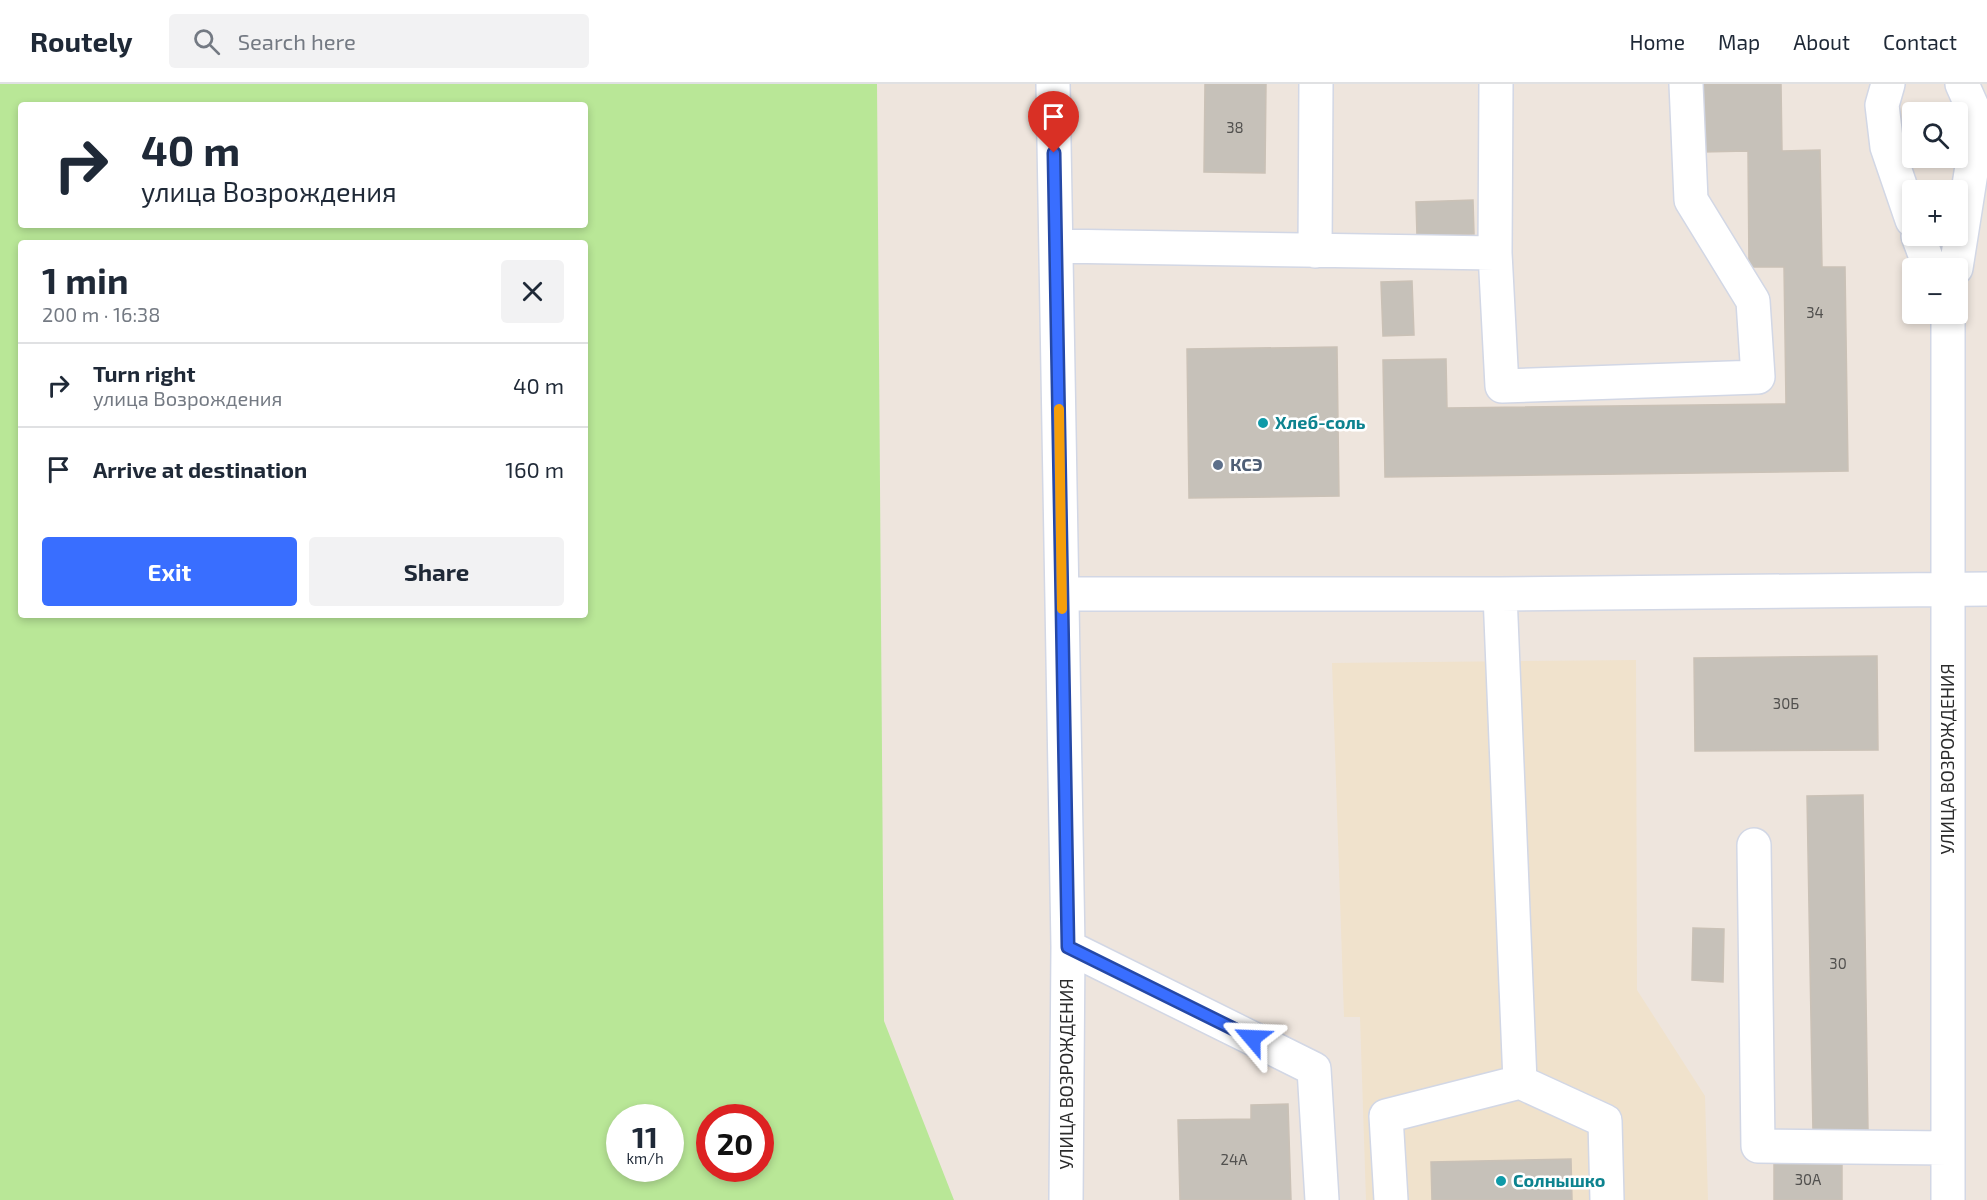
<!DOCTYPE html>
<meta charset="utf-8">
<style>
body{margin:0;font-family:"Exo 2",sans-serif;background:#f2f2f3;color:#1f2937;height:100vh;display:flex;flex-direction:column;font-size:22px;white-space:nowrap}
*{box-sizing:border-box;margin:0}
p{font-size:20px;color:#747a83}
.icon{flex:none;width:33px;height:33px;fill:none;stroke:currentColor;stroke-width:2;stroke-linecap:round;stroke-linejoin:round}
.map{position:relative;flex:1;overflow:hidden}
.panel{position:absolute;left:18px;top:156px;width:570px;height:378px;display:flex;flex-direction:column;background:#fff;border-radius:6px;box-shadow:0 3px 9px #0003}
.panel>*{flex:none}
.guide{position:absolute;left:18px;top:18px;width:570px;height:126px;border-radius:6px;box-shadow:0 3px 9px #0003;background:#fff;color:#1f2937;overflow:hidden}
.buttons{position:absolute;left:1902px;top:18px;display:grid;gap:12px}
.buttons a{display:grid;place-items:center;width:66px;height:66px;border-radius:6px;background:#fff;box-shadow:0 3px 9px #0003;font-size:30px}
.speed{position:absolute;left:606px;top:1020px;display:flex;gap:12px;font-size:30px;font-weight:700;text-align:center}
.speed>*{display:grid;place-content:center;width:78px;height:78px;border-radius:50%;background:#fff;box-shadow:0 3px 9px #0003;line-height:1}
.speed small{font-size:15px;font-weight:400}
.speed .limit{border:9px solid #d22;background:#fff;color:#111}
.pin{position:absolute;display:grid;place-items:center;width:51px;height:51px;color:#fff;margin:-62px -26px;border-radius:50% 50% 50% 0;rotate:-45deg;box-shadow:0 0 6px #0007}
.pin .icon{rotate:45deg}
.me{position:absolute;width:66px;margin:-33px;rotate:296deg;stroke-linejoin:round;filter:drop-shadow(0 0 4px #0008)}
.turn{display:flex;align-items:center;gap:21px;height:126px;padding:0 24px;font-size:27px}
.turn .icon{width:78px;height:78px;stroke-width:2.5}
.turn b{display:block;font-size:42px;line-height:51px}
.round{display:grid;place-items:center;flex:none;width:63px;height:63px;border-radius:6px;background:#f2f2f3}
.head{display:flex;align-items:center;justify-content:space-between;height:102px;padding:0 24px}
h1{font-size:36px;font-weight:700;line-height:45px}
.cta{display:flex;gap:12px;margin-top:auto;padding:12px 24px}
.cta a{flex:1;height:69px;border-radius:6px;background:#396eff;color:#fff;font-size:24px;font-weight:700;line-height:69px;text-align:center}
.cta a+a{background:#f2f2f3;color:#1f2937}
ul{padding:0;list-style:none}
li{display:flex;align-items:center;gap:18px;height:84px;padding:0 24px;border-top:2px solid #e0e1e3}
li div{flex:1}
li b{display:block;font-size:22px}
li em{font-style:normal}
header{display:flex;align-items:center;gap:36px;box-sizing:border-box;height:84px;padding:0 30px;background:#fff;border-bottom:2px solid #e0e1e3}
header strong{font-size:28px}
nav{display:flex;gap:33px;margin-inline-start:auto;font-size:21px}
.search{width:420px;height:54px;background:#f2f2f3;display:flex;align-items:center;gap:15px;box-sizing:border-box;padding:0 21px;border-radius:6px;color:#747a83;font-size:22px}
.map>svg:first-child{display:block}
.education{fill:#f0e2cc}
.green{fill:#b9e797;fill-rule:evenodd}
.building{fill:#c6c1b9;stroke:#cac1b6;stroke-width:1.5}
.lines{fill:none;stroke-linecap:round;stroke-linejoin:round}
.minor-casing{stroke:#d2d7e5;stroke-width:36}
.minor{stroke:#fff;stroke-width:33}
.route-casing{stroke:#2548a6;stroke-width:15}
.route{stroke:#396eff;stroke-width:10}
.slow{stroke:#f59e0b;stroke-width:10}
.culture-dot{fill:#0f9aa8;stroke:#fff;stroke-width:2}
.service-dot{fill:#5c6f8a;stroke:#fff;stroke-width:2}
.labels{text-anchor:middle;stroke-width:5;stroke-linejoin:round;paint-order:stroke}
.number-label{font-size:15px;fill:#52514f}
.culture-label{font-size:18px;font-weight:bold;fill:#0d838f;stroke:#fff;text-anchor:start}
.service-label{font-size:18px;font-weight:bold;fill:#4e5e75;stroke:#fff;text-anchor:start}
.street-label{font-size:18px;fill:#2c2c2c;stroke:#fff}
</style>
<header>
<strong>Routely</strong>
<div class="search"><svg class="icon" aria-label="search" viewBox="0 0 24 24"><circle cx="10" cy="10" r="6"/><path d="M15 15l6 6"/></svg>Search here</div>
<nav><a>Home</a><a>Map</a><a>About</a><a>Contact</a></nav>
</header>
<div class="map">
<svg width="1987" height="1116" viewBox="0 0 1987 1116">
<rect width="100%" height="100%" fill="#eee5dd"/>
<!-- education -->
<path class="education" d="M1636,576L1637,906L1705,1012L1708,1116H1366L1360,933H1344L1332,579Z"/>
<!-- green -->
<path class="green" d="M0,0H877L884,937L954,1116H0ZM21,21H585V141H21ZM21,159H585V531H21ZM620,1034H670V1084H620ZM710,1034H760V1084H710Z"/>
<!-- building -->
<path class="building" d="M1205,0H1266L1265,89L1204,88Z
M1701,0H1781L1782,67L1820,66L1822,183H1845L1848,387L1385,393L1383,276L1446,275L1447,324L1786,320L1784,183H1749L1748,67L1702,68Z
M1473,116L1474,150L1417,152L1416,118Z
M1412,197L1414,251L1383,252L1381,198Z
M1337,263L1339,412L1189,414L1187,265Z
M1877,572L1878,666L1695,667L1694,574Z
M1863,711L1868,1047L1813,1048L1807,712Z
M1693,844L1724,845L1723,898L1692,896Z
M1288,1020L1291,1116H1180L1178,1036L1251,1035V1021Z
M1571,1075L1572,1116H1432L1431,1078Z
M1774,1075H1842V1116H1774Z"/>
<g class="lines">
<defs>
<path id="minor" d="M1053,0L1068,863L1066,1116
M1888,0L1882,21L1887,63L1912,136
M1918,152L1930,184
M1056,162L1495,169L1496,0
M1315,167L1316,0
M1495,169L1502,302L1758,293L1753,217L1691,116L1686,0
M1956,184L1975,63L1974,27L1962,0
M1062,510H1500L1987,505
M1500,510L1520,998L1605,1037L1607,1116
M1754,761L1758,1062L1948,1064
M1068,863L1314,985L1322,1116
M1391,1116L1386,1032L1520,998
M1948,1116V230"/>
</defs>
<!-- minor casing -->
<use href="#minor" class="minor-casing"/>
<!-- minor -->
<use href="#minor" class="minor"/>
</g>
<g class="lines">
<defs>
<path id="route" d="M1054,69L1068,863L1252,954"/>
</defs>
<!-- route casing -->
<use href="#route" class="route-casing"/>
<!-- route -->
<use href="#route" class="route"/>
<!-- slow -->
<path class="slow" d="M1059,325L1062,525"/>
</g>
<!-- markers -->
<g class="culture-dot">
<circle cx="1263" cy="339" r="6"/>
<circle cx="1501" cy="1097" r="6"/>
</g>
<circle class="service-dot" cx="1218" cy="381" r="6"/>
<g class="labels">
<!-- number labels -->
<g class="number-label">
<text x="1235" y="49">38</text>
<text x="1815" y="234">34</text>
<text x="1786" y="625">30Б</text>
<text x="1838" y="885">30</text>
<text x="1234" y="1081">24А</text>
<text x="1808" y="1101">30А</text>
</g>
<!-- culture labels -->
<g class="culture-label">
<text x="1275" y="345">Хлеб-соль</text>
<text x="1513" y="1103">Солнышко</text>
</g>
<!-- service labels -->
<g class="service-label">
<text x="1230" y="387">КСЭ</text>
</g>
<!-- street labels -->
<g class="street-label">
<text transform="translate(1948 675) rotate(-90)" y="6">УЛИЦА ВОЗРОЖДЕНИЯ</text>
<text transform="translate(1067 990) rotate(-90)" y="6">УЛИЦА ВОЗРОЖДЕНИЯ</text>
</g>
</g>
</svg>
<div class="buttons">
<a><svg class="icon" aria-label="search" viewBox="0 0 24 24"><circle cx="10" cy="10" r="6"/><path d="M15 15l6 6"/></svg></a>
<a>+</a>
<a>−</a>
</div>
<div class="speed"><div>11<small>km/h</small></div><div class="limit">20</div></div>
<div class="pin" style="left:1054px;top:69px;background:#d93025"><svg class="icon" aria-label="arrive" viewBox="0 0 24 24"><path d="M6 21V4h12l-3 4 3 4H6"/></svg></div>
<svg class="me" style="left:1252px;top:954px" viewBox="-20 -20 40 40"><path d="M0-17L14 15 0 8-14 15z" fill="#396eff" stroke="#fff" stroke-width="4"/></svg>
<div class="guide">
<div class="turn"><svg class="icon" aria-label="right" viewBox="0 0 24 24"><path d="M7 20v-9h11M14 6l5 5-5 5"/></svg><div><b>40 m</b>улица Возрождения</div></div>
</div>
<section class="panel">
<div class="head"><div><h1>1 min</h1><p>200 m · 16:38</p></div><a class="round"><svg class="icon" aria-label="close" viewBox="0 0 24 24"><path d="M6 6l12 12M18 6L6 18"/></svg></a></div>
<ul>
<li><svg class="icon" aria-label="right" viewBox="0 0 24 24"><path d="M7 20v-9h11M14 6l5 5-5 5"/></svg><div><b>Turn right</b><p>улица Возрождения</p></div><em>40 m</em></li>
<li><svg class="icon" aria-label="arrive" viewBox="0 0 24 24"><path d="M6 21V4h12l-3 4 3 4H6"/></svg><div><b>Arrive at destination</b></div><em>160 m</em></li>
</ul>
<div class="cta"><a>Exit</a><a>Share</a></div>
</section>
</div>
